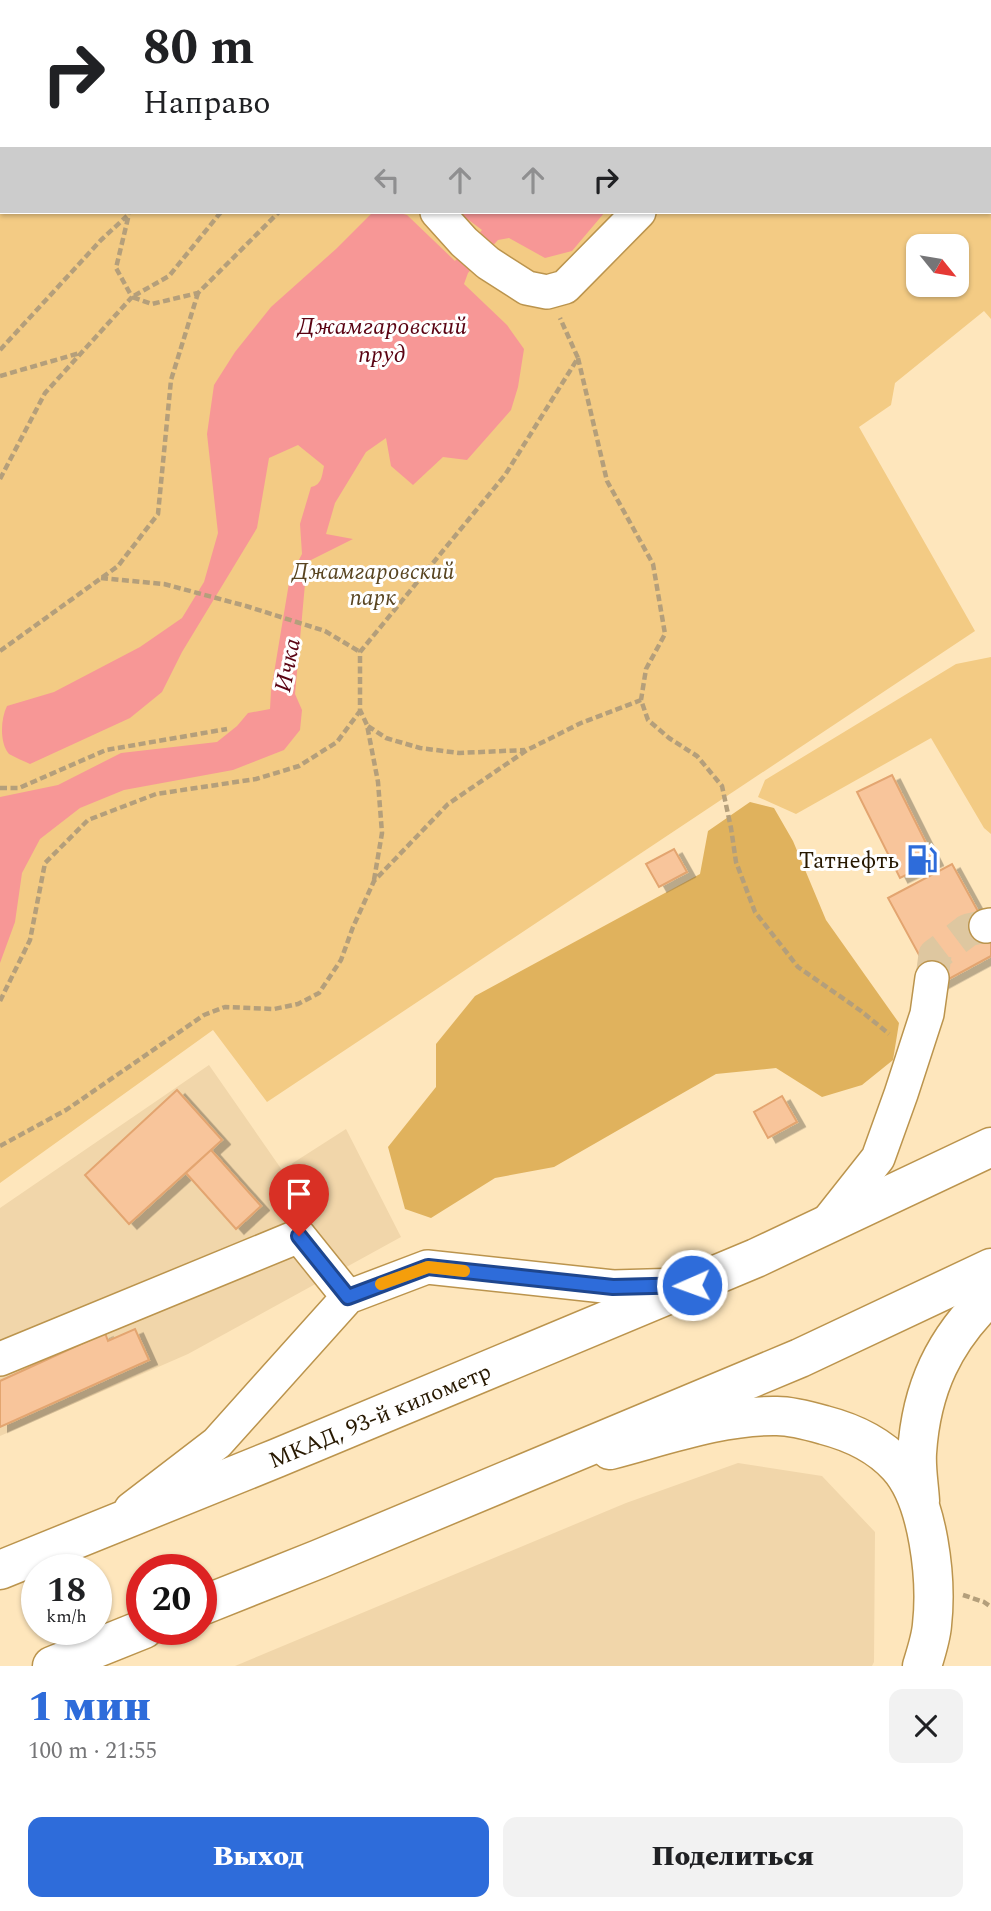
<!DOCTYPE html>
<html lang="ru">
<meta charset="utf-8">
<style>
body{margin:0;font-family:Spectral,serif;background:#f2f2f2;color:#202124;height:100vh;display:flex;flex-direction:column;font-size:26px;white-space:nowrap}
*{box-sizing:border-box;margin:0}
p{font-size:23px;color:#757577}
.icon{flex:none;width:38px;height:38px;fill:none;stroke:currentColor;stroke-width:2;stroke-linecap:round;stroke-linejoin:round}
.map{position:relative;height:1666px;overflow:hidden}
.details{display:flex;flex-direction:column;background:#fff;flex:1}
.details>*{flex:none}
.hud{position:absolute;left:0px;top:0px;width:992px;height:214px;box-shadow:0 2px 5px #0004;background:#fff;color:#202124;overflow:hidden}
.needle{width:46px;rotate:120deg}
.fabs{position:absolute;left:906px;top:234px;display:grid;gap:14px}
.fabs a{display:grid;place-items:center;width:63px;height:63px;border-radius:14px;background:#fff;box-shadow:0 2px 5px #0004;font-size:35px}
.speed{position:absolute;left:21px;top:1554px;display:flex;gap:14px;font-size:35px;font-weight:700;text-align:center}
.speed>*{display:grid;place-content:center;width:91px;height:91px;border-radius:50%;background:#fff;box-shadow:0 2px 5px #0004;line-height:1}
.speed small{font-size:18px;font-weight:400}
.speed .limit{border:10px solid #d22;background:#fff;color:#111}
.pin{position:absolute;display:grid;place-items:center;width:60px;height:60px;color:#fff;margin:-72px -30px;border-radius:50% 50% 50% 0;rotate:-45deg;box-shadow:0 0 7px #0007}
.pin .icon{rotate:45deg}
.me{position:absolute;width:77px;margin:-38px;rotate:268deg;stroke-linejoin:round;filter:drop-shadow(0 0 5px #0008)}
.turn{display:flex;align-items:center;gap:24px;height:147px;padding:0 28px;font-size:32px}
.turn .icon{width:91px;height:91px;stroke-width:2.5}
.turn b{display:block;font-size:49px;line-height:60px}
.lanes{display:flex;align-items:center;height:66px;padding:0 28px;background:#0003;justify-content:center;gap:35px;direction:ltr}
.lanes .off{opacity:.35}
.round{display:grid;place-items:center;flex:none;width:74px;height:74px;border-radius:14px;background:#f2f2f2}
.overview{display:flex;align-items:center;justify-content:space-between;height:119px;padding:0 28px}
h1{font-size:42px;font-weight:800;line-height:52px;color:#2e6cda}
.button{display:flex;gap:14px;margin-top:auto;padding:14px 28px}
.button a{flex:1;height:80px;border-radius:14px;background:#2e6cda;color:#fff;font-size:28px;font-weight:800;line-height:80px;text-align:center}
.button a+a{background:#f2f2f2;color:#202124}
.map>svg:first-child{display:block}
.built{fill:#f1d6aa}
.green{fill:#f3cb84;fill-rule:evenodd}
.forest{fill:#e0b25d}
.water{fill:#f79796}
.building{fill:#f8c59b;stroke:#e3a570;stroke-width:2;filter:url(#shadow)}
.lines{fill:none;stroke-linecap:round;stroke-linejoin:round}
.minor-tunnel{stroke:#dec7a0;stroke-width:33;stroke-dasharray:33 17;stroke-linecap:butt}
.minor-casing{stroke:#bb944d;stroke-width:36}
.major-casing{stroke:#bb944d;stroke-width:41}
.highway-casing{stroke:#bb944d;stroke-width:41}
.path{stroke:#b49f7b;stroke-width:4.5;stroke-dasharray:7 3.5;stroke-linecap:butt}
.minor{stroke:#fff;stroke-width:33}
.major{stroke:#fff;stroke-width:38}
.highway{stroke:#fff;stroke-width:38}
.route-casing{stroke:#1e468e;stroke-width:18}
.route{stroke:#2e6cda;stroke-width:12}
.slow{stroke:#f59e0b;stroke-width:12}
.labels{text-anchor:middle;stroke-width:6;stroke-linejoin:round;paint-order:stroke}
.park-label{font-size:23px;font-style:italic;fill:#594521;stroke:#fff}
.poi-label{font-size:23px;fill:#271800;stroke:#fff;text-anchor:end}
.street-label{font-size:23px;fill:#271800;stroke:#fff}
.water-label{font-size:24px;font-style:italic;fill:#5a0312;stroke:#fff}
</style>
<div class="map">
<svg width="991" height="1666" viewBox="0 0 991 1666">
<defs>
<filter id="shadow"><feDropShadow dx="8" dy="4.5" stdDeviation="0" flood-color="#0004"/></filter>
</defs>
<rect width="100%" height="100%" fill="#fee6bc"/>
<!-- built -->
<path class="built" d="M0,0H125L124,2H2V203L0,206Z
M209,1065L282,1170L346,1129L401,1237L188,1354L0,1436V1208Z
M738,1463L822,1476L875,1532L874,1662L872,1666H235L626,1503Z"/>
<!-- green -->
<path class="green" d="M125,0H991V319L984,311L895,383L891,405L859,427L975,631L267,1102L213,1030L0,1183V206L2,203V212H990V2H124ZM919,247H957V285H919Z
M991,657V834L984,828L931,738L796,814L758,797L765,780L956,664Z"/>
<!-- forest -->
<path class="forest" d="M750,802L774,808L793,841L826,920L899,1023L893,1060L862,1085L822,1097L776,1068L716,1074L554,1167L495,1178L431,1218L405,1209L388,1147L436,1087V1044L475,996L700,874L708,831Z"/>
<!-- water -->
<path class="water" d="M569,0H808L807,2H564Z
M373,212H396L407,215L455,261L482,230L458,212H605L572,251L545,258L509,238L498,240L468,273L464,284L507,325L524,349L518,387L511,410L467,460L443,457L413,485L391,466L386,438L366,452L335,503L326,534L353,539L307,562L295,694L302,710L300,730L284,750L233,770L124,790L80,808L40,839L22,873L15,922L0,963V797L58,785L121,753L217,742L237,726L248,713L270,709L271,691L290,577L302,554L300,524L311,487C322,485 322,475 324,466L298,445L269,458L257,528L182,652L162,692L130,718L30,764C24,761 16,758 9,754C0,744 0,720 7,706L54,692L140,647L182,618L204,582L218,533L207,434L214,385L235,352L271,307L336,249Z"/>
<!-- building -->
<path class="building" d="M892,775L935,861L900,878L857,792Z
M674,849L687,872L659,887L646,864Z
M952,864L991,935V956L936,986L888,898Z
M177,1090L222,1140L129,1224L85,1175Z
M782,1096L797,1122L768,1138L754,1112Z
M211,1150L261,1206L236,1229L186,1173Z
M135,1329L149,1360L0,1427V1381L105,1333L108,1341Z"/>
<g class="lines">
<!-- minor-tunnel -->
<path class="minor-tunnel" d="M932,978L935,955L968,930L986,926"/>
<defs>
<path id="minor" d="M441,2V0
M990,176L991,177
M437,212L464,242L488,263L527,288L547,292L565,287L639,212
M986,926L991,925
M825,1225L878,1158L901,1094L927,1014L932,978
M0,1359L299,1236L348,1297
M131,1509L217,1443L348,1297L427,1267L613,1287L683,1285"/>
<path id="major" d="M610,1450C664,1436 722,1415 777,1416C792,1416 810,1421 824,1425C851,1432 879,1445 898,1466C929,1500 937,1580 932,1625C931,1638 926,1653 922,1666
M920,1501C919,1485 916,1468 917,1453C921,1389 944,1339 991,1295"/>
<g id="highway">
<path id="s1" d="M0,1570L277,1458L756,1258L991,1147"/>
<path d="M201,1606L319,1559L800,1358L991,1268"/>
<path d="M52,1666L144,1629"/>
</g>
</defs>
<!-- minor casing -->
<use href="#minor" class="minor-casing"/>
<!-- major casing -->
<use href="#major" class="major-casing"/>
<!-- highway casing -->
<use href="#highway" class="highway-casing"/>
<!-- path -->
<path class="path" d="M952,0L953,2
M242,2L244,0
M352,2L353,0
M507,2L512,0
M834,2L835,0
M990,51H991
M221,212L169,276L132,297L152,304L198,293L279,212
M0,350L101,240L127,216
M578,358L607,481L653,564L665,634L646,669L641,700L648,720L669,738L697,756L722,786L731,828L736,862L755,912L798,967L861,1011L889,1034
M0,376L80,353
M0,479L45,393L132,297L116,268L129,214
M101,578L164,584L246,606L325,631L360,652
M0,651L118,566L158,514L171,380L198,293
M368,726L386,738L420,748L459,753L525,750
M0,788H19L106,750L227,729
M374,880L382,833L378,782L367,725L360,710V652L505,475L578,358L560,318
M0,1001L30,940L45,863L88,820L156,794L256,779L299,766L337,742L360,711
M0,1146L66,1110L204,1015L225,1007L274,1009L298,1004L319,993L341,960L353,927L374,881L448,804L527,750L581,723L641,700
M963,1595L984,1602L991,1607"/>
<!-- minor -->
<use href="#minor" class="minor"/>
<!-- major -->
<use href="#major" class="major"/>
<!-- highway -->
<use href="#highway" class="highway"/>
</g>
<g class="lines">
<defs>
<path id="route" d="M299,1236L348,1297L428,1267L613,1287L692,1285"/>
</defs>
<!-- route casing -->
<use href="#route" class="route-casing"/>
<!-- route -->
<use href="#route" class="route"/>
<!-- slow -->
<path class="slow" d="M381,1284L428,1267L464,1271"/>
</g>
<!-- icons -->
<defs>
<symbol id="fuel-bare" viewBox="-9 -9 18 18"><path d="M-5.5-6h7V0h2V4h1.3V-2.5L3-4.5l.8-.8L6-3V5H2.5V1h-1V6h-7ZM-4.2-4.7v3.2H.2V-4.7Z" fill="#2e6cda" stroke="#fff" stroke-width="2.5" paint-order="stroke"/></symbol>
</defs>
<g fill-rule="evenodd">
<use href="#fuel-bare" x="900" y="838" width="44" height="44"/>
</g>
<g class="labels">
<!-- park labels -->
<g class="park-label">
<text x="373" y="579">Джамгаровский<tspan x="373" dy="26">парк</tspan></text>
</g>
<!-- poi labels -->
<g class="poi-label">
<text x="899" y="868">Татнефть</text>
</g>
<!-- street labels -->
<g class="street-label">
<text dy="8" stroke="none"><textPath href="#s1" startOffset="410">МКАД, 93-й километр</textPath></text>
</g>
<!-- water labels -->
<g class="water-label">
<text x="382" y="334">Джамгаровский<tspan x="382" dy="28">пруд</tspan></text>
<text transform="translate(287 665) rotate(-79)" y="8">Ичка</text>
</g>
</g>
</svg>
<div class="fabs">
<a><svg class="needle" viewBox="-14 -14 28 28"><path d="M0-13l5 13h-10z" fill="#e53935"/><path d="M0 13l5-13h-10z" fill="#757577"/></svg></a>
</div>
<div class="speed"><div>18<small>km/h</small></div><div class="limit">20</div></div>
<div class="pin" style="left:299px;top:1236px;background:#d93025"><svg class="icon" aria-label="arrive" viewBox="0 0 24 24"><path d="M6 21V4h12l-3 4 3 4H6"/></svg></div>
<svg class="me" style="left:692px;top:1285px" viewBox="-20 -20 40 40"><circle r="17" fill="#2e6cda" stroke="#fff" stroke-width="3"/><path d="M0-11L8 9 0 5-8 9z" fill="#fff"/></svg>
<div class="hud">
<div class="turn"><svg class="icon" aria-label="right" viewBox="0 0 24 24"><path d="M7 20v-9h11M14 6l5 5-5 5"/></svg><div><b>80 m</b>Направо</div></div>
<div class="lanes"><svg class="icon off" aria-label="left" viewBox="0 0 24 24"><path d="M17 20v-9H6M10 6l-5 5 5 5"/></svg><svg class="icon off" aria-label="ahead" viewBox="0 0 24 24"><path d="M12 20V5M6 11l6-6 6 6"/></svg><svg class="icon off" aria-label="ahead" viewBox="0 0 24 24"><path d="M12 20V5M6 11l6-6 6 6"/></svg><svg class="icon" aria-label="right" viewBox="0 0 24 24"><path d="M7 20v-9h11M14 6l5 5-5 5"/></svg></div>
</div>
</div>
<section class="details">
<div class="overview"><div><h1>1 мин</h1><p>100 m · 21:55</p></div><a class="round"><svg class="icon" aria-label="close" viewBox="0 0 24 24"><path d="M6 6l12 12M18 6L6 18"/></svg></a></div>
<div class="button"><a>Выход</a><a>Поделиться</a></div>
</section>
